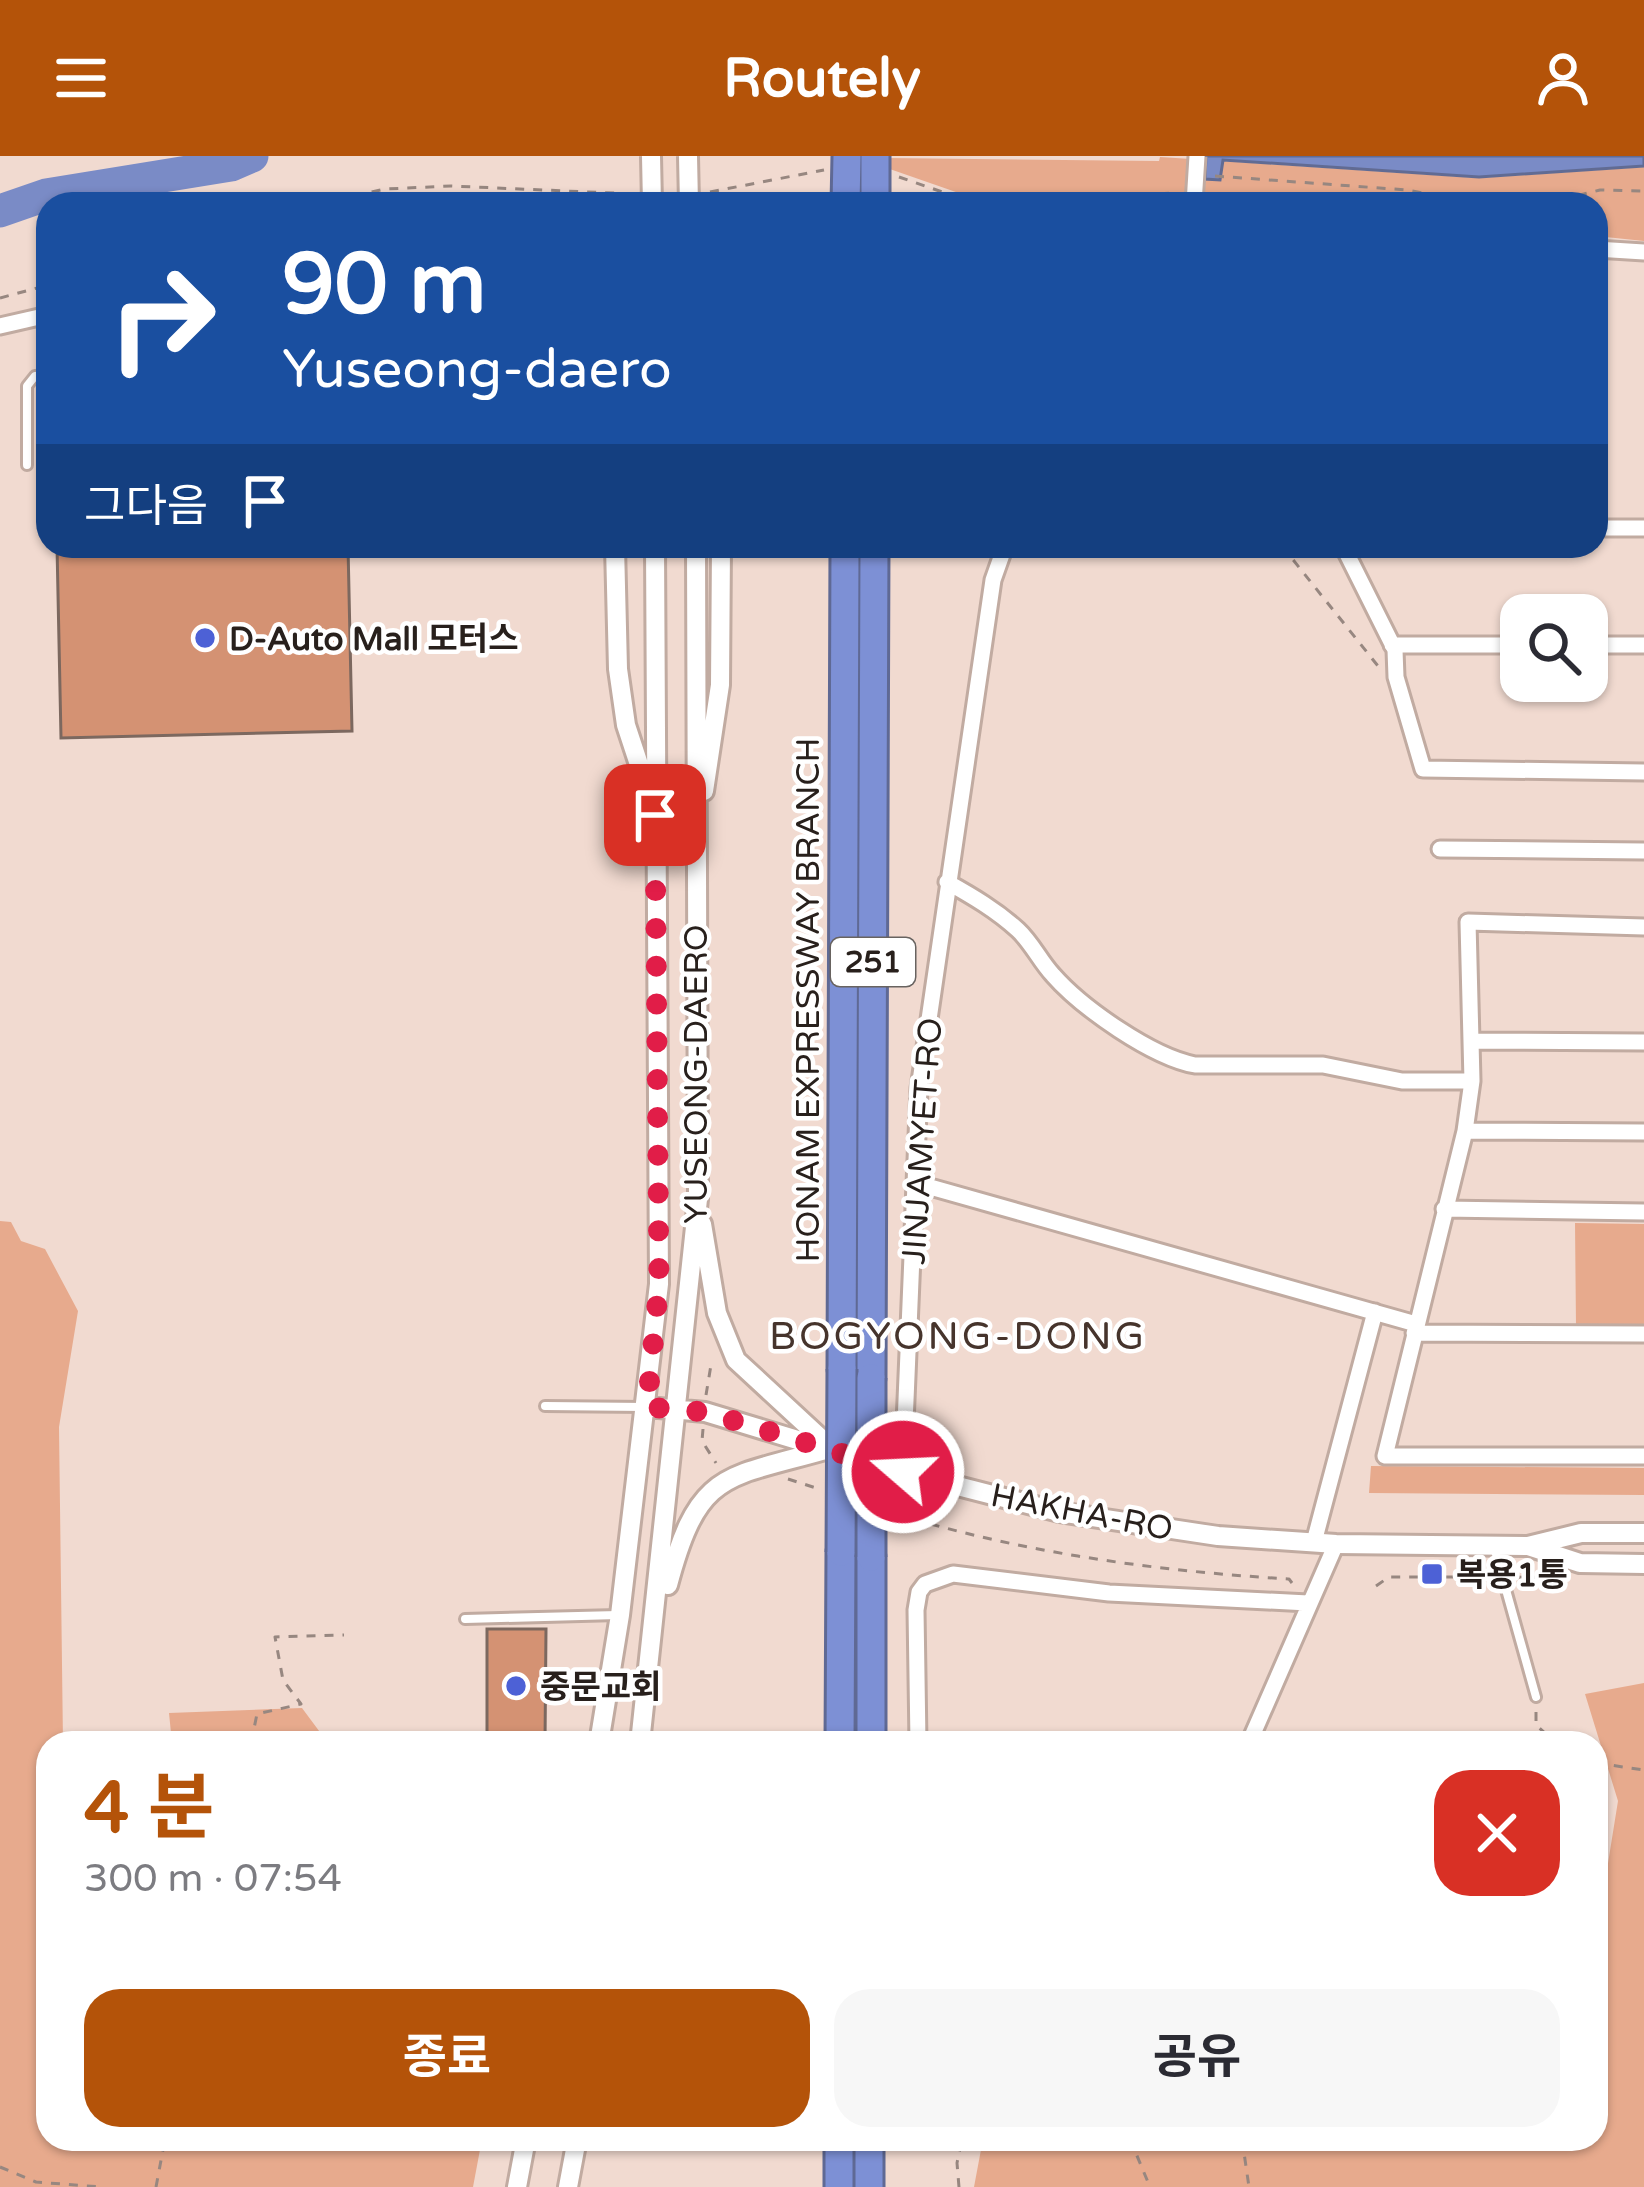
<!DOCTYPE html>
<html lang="ko">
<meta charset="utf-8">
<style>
body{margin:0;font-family:"Varela Round","Noto Sans KR",sans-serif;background:#f7f7f7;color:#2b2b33;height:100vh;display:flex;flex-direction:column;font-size:45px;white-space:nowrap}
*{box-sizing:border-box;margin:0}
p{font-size:39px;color:#7c7c81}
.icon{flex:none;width:66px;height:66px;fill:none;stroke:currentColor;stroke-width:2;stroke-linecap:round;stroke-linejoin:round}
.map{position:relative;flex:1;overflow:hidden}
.panel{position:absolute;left:36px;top:1575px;width:1572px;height:420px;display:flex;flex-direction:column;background:#fff;border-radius:36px;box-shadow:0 3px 9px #0004}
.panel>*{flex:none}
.top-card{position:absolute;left:36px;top:36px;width:1572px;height:366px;border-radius:36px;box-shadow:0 3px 9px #0004;background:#1a4fa0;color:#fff;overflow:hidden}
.tools{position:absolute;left:1500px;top:438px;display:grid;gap:24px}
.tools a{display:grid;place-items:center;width:108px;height:108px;border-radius:24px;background:#fff;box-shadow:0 3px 9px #0004;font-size:60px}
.pin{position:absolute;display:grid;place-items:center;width:102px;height:102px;color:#fff;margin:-51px;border-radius:24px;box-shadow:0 6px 18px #0006}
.me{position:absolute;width:132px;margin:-66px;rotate:289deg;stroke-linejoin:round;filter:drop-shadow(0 0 9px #0008)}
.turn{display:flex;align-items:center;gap:42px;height:252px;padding:0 48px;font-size:54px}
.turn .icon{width:156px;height:156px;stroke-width:2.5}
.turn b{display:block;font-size:84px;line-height:102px}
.then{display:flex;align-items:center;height:114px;padding:0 48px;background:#0003;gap:24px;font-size:45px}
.round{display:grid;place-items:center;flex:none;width:126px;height:126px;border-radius:36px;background:#f7f7f7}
.headline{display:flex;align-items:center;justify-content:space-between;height:204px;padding:0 48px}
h1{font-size:72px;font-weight:700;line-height:90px;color:#b45309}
.button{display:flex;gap:24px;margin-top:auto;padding:24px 48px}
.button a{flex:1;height:138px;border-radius:36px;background:#b45309;color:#fff;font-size:48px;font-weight:700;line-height:138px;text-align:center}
.button a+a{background:#f7f7f7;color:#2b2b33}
header{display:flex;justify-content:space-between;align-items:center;height:156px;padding:0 48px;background:#b45309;color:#fff;font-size:54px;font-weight:700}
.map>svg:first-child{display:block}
.green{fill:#e7aa8d}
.water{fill:#7a8bc6;stroke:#616b93;stroke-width:3}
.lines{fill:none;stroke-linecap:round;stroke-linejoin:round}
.river{stroke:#7a8bc6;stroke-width:33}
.building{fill:#d49273;stroke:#7c685f;stroke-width:3}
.service-casing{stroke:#c1aba1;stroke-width:14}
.minor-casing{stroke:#c1aba1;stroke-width:21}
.tertiary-casing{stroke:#c1aba1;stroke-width:24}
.motorway-casing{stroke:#5f6994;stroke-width:33}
.path{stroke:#978780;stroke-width:3;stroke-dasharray:9 9;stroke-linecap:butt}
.service{stroke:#fff;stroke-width:8}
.minor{stroke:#fff;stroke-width:15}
.tertiary{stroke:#fff;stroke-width:18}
.motorway{stroke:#7d90d5;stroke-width:27}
.minor-bridge-casing{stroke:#c1aba1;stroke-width:21;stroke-linecap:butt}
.tertiary-bridge-casing{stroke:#c1aba1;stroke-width:24;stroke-linecap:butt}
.motorway-bridge-casing{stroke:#5f6994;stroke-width:33;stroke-linecap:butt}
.minor-bridge{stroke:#fff;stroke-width:15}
.tertiary-bridge{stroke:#fff;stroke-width:18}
.motorway-bridge{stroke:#7d90d5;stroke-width:27}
.route{stroke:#e11d48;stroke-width:21;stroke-dasharray:0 37.8}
.poi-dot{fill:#4d61d6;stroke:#fff;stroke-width:4.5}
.labels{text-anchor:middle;stroke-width:9;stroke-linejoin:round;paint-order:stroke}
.shield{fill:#fff;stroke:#686360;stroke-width:3}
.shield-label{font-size:30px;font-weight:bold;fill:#28201c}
.poi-label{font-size:33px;font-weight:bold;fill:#28201c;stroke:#fff;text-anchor:start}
.street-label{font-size:33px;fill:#28201c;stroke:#fff}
.quarter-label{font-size:39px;letter-spacing:3px;fill:#46342c;stroke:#fff}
</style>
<header><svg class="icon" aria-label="menu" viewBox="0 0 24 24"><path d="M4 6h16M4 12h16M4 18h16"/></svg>Routely<svg class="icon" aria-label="person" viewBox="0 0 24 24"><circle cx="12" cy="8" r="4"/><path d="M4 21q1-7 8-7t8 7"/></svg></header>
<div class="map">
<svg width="1644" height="2031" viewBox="0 0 1644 2031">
<rect width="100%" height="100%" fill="#f1dad0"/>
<!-- green -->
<path class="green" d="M1160,1L1479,22L1644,11V85L1596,80V48H1102L976,43L884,11L886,2L1159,5Z
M0,1065L11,1066L21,1085L45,1093L78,1155L59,1271L63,1587H48V1983H482L473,2031H0Z
M1575,1067L1644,1068V1170H1576Z
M1371,1310L1644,1312V1339L1369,1337Z
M1644,1527V2031H974L983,1983H1596V1782L1618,1645L1585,1538Z
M302,1552L328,1587H172L169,1557Z"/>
<!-- water -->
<path class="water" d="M1206,0H1644V10L1479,21L1223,4L1220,24L1205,23Z"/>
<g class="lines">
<!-- river -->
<path class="river" d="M0,55L46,39L231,9L252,0"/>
</g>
<!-- building -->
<path class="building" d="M57,390H348L352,575L61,582Z
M487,1473H546L545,1587H487Z"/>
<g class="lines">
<defs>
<path id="service" d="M27,309V230L35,220L48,219
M545,1250L645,1251
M1494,1391L1536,1541
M465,1463L618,1459"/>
<path id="minor" d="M1596,93L1644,96
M0,170L48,159
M1596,372H1644
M1343,390L1395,494L1396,521L1423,613L1644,616
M1392,489H1521
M1587,489H1644
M1440,693L1644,695
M947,726C972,740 996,754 1018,774C1032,787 1040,805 1053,819C1082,852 1152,901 1195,909H1323L1402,925H1472
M1644,771L1468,766L1472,925L1465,975L1385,1300H1644
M1471,885L1644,886
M1465,975L1644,976
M916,1027L1416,1168
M1444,1053L1644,1056
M1414,1177L1644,1178
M903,1316L919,932L993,424L1005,390
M1314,1386L1375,1156
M918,1587L916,1454L919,1436L925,1428L953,1418L1109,1437L1308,1447
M1249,1587L1336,1388"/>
<path id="tertiary" d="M615,390L618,513L626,569L649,639
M704,635L720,529L721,390
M702,1068L717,1157L736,1204L828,1289
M647,1251L705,1256L903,1316L1059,1356L1218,1380L1336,1388L1528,1390L1581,1377H1644
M1528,1390L1580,1407L1644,1408
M668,1429C699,1312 725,1323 832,1292
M599,1587L620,1459L659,1128L655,390
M640,1587L698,1043L696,390
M517,2031L526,1983
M568,2031L577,1983"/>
<path id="motorway" d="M842,1213L845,390
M871,1222L874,390
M840,1587L841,1396
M871,1587V1401
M839,2031V1983
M869,2031V1983"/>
</defs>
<!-- service casing -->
<use href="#service" class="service-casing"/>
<!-- minor casing -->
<use href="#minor" class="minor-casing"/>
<!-- tertiary casing -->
<use href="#tertiary" class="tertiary-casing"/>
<!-- motorway casing -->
<use href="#motorway" class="motorway-casing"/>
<!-- path -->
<path class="path" d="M1215,20L1407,34L1481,48
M899,21L977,48
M710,36L824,14
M319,48L385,33L451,30L635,38
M1111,48L1115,40L1176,37
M1380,48L1381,37
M1543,48L1600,34L1644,35
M1596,64L1597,74
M0,142L48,129
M1282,390L1378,510
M706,1239L711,1209
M703,1273L702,1285L716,1307
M788,1323L819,1333
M896,1358C1024,1397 1156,1415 1289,1423L1292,1427
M1514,1421L1564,1422
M1376,1430L1389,1421H1486
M1536,1556V1569L1556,1587
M251,1587L257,1558L301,1548L283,1524L275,1481L344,1479
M1596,1607L1644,1614
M1130,1983L1150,2031
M1242,1983L1249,2031
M0,2011L36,2026L101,2031
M156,2031L165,1983
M959,2031L957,2007L962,1983"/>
<!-- service -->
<use href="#service" class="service"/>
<!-- minor -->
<use href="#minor" class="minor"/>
<!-- tertiary -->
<use href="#tertiary" class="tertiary"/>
<!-- motorway -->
<use href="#motorway" class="motorway"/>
<defs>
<path id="minor-bridge" d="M1194,48L1197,0"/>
<path id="tertiary-bridge" d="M651,0L652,48
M688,0L689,48"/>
<path id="motorway-bridge" d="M846,48L847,0
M875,48V0
M841,1396L842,1213
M871,1401V1222"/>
</defs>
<!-- minor-bridge casing -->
<use href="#minor-bridge" class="minor-bridge-casing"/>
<!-- tertiary-bridge casing -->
<use href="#tertiary-bridge" class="tertiary-bridge-casing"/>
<!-- motorway-bridge casing -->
<use href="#motorway-bridge" class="motorway-bridge-casing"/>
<!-- minor-bridge -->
<use href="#minor-bridge" class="minor-bridge"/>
<!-- tertiary-bridge -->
<use href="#tertiary-bridge" class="tertiary-bridge"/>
<!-- motorway-bridge -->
<use href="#motorway-bridge" class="motorway-bridge"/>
</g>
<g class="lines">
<!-- route -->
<path class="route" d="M655,659L659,1128L647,1251L705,1256L903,1316"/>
</g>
<!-- markers -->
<g class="poi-dot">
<circle cx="205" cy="482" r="12"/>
<rect x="1420" y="1406" width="24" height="24" rx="6"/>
<circle cx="516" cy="1530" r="12"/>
</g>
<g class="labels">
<!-- shield labels -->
<rect class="shield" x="831" y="782" width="84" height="48" rx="9"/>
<g class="shield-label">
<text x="873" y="816">251</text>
</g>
<!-- poi labels -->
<g class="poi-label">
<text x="229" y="494">D-Auto Mall 모터스</text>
<text x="1456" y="1430">복용1통</text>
<text x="540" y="1542">중문교회</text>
</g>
<!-- street labels -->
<g class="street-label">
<text transform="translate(807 844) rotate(-90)" y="12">HONAM EXPRESSWAY BRANCH</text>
<text transform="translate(695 918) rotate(-90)" y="12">YUSEONG-DAERO</text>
<text transform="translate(921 985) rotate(-86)" y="12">JINJAMYET-RO</text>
<text transform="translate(1082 1355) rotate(11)" y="12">HAKHA-RO</text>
</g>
<!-- quarter labels -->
<g class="quarter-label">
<text x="958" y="1193">BOGYONG-DONG</text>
</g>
</g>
</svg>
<div class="tools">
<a><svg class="icon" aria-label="search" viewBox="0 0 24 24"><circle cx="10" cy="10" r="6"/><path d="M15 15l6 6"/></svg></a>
</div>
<div class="pin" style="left:655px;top:659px;background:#d93025"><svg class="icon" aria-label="arrive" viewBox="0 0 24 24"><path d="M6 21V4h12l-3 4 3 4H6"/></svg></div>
<svg class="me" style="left:903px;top:1316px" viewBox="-20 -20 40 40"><circle r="17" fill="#e11d48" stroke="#fff" stroke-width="3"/><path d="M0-11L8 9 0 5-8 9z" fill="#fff"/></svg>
<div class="top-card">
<div class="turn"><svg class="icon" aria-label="right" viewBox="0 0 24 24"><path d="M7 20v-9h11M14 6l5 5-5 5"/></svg><div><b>90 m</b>Yuseong-daero</div></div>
<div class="then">그다음<svg class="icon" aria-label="arrive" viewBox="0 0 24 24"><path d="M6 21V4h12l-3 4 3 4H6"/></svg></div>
</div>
<section class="panel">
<div class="headline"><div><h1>4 분</h1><p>300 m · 07:54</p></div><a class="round" style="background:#d93025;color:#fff"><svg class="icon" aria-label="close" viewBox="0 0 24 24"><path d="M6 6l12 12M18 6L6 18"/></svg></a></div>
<div class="button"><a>종료</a><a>공유</a></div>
</section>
</div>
